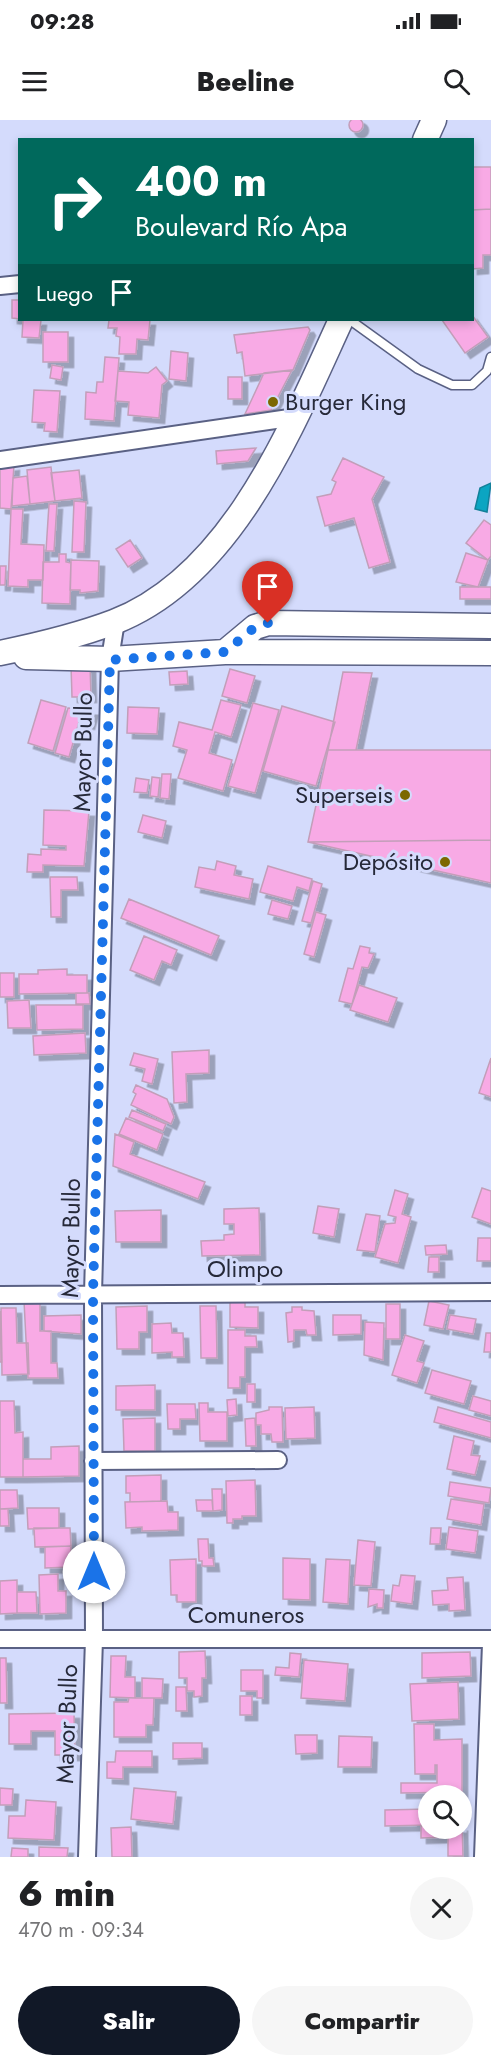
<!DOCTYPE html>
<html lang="es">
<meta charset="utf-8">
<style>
body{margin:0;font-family:Jost,sans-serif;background:#f6f6f6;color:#202124;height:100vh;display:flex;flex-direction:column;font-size:22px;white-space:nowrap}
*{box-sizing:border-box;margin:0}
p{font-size:20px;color:#757577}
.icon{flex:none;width:33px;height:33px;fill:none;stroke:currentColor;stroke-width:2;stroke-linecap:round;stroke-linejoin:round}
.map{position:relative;height:1737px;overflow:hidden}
.side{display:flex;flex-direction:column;background:#fff;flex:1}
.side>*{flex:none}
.top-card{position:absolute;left:18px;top:18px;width:456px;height:183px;border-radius:0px;box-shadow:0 3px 9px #0003;background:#00695c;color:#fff;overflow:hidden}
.controls{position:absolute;left:418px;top:1665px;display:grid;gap:12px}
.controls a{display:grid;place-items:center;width:54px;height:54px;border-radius:50%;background:#fff;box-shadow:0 3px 9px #0003;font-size:30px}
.pin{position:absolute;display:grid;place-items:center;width:51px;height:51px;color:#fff;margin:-62px -26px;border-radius:50% 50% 50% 0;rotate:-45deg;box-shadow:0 0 6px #0007}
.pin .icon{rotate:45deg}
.me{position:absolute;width:66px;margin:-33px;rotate:0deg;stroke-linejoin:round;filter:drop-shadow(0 0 4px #0008)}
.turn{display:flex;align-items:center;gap:21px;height:126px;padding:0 18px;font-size:27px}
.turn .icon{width:78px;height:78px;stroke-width:2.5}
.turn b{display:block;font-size:42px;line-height:51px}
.then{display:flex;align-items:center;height:57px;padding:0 18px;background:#0003;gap:12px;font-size:22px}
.round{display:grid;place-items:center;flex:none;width:63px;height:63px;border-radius:32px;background:#f6f6f6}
.head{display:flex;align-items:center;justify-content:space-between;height:102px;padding:0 18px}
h1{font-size:36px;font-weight:800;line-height:45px}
.button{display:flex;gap:12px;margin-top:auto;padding:12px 18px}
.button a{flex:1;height:69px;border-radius:36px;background:#111827;color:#fff;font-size:24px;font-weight:800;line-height:69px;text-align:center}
.button a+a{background:#f6f6f6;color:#202124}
.status{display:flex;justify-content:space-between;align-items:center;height:42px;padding:0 30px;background:#fff;direction:ltr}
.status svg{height:16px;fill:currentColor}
header{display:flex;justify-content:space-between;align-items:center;height:78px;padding:0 18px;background:#fff;font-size:27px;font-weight:800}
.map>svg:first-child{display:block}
.water{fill:#0ba5c2;stroke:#138099;stroke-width:1.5}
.building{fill:#f8aae5;stroke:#c39eb9;stroke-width:1.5;filter:url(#shadow)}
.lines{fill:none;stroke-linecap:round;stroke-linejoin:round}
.lane-casing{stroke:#5a6184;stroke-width:11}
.street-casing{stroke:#5a6184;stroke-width:20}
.secondary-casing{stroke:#5a6184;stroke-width:27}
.lane{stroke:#fff;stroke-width:8}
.street{stroke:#fff;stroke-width:16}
.secondary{stroke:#fff;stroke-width:24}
.route{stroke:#1a73e8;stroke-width:10;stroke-dasharray:0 18}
.poi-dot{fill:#7c6800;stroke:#d4dbfc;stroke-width:2}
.labels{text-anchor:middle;stroke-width:6;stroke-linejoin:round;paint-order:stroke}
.poi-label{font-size:24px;fill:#262939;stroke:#d4dbfc;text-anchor:end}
.street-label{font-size:24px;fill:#262939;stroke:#d4dbfc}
</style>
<div class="status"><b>09:28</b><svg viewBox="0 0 49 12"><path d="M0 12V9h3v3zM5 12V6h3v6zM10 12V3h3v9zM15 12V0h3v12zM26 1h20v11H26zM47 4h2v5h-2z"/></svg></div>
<header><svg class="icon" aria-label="menu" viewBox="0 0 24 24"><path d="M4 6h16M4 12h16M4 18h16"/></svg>Beeline<svg class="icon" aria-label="search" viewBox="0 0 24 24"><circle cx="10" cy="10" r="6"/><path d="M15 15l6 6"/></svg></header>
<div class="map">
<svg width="491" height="1737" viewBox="0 0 491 1737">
<defs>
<filter id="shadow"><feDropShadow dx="5.5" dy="5.5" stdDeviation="0" flood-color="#0004"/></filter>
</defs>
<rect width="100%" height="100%" fill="#d4dbfc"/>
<!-- water -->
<path class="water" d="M491,363L487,392L475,389L480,368Z"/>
<!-- building -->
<path class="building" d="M349 5a7 7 0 1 1 14 0a7 7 0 1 1-14 0Z
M472,47H491V89L472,90Z
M491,89V135H483V148L472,149V90Z
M12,180H20V199L12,198Z
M472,195L488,217L465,233L442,200H472Z
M23,200H41L39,218L22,217Z
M109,200H150L148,220L137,219L136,234H119L120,217L116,216L117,208H108Z
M308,207L310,210L293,250L245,256L242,232L237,233L234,215Z
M43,212H68V242H43Z
M171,231L188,233L186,261L169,259Z
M105,237L119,238L114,301L85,299L86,272L96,273L97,262H103Z
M52,245L63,247L61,260L50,258Z
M156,247L167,261L162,265L159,298L128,295L129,282L115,281L118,251L148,253Z
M292,250L271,290L245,294L264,253Z
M228,257H242V279H228Z
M34,270L60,271L57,312L44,311L45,303L32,302Z
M256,328L248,341L217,344L216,331Z
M343,338L384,357L372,379L390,442L369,448L354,398L325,406L317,377L331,374L336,362L332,360Z
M14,345L11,389L0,388V347Z
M51,347L55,381L30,384L27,350Z
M79,350L82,378L55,381L51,353Z
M27,356L30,384L12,386L13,358Z
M74,381L86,382L84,432H72Z
M49,384H57L54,431H46Z
M11,389H23L21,424L44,425L43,460H28V467L8,466Z
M484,400L491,405V436L488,440L466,423Z
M130,420L142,438L128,447L116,429Z
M466,433L488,440L478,467L456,462Z
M59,434H66V442L71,443L70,484L42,483L43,442H59Z
M71,440L99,441L98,471L80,473V470H70Z
M0,446H6L5,465H0Z
M460,467H491V479H460Z
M90,544L91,577H72L71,545Z
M230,549L255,556L247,583L222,576Z
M187,551L188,564L170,565L169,552Z
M343,552L372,553L356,630H328Z
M41,580L66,587L53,631L28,623Z
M221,580L241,585L231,617L215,612L209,633L232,640L223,671L178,658L187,630L173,626L179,602L212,610Z
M253,583L279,590L255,673L228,666Z
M282,586L335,602L316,666L263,651Z
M128,587L159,588L157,614L127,613Z
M68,588L93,590L89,604L79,602L69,637L55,633Z
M328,630H491V720L308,722Z
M162,654H171L169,679L160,678Z
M152,657L160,658L158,677L150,676Z
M136,658L149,660L147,673L134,672Z
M44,690L89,691L84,746L43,745V752H27L28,734L41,735V729L66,730V726L43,725Z
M143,695L166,701L162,718L138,712Z
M491,720V763L308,722Z
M217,741L236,746L234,755L253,759L249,779L195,767L199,747L215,750Z
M268,746L312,759L309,771L297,767L293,781L260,772Z
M50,757H77L78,770H61V797H51Z
M313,761L322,764L311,803L302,801Z
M129,779L219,816L211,835L121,798Z
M272,780L292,786L288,799L268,794Z
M316,792L326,795L314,837L304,834Z
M144,816L177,830L171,845L162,841L154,860L130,850Z
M360,826L370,828L369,833L374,834L368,848L362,847L352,884L339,881L348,848L353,849Z
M67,849V855H87V873L19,874V854H38V850Z
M0,853H14V877H0Z
M359,865L397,878L388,902L350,890Z
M76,873H89L90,884H76Z
M29,880L31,908H8L7,881Z
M36,885H83V909L37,910Z
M85,913L86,933L34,935L33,916Z
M209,930V953L186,954L187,982L174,983L172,932Z
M134,933L158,939L152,964L142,961L145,949L130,945Z
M491,938V977L479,973Z
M136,965L167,979L174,997L171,1004L131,985L136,974L133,972Z
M132,990L166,1004L163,1011L129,997Z
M126,998L163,1014L157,1030L119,1014Z
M115,1014L134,1022L130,1034L205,1062L198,1079L113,1046Z
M482,1068L491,1071V1104L472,1097Z
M395,1070L408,1074L402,1094L411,1097L398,1143L375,1137L385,1104L395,1103L396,1097L388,1095Z
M318,1086L339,1089L334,1117L313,1113Z
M259,1088L260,1135L202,1136L201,1121L224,1120V1115L234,1114V1104H224V1089Z
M161,1090V1122H116L115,1091Z
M366,1094L380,1096L375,1132L357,1130Z
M478,1118H491V1141H477Z
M446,1125L447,1134L426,1135L425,1126Z
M429,1137H439V1152H428Z
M24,1181H40V1211H51V1243H57L58,1258H28Z
M429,1181L449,1185L443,1209L424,1205Z
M230,1182H245V1187H258V1208L230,1207Z
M386,1184H400V1219H386Z
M147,1186V1212H139V1229H117L116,1187Z
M200,1186H216L217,1238H201Z
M292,1187H302V1190L314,1191L316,1215H307L306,1210H294V1221L288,1222L286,1193L292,1192Z
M1,1188H16L17,1223H28L29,1254L2,1255Z
M1,1191L2,1242H0V1192Z
M81,1195V1214L44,1211V1196Z
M333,1195H361V1214L333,1215Z
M450,1195L476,1199L473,1214L447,1209Z
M365,1202L384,1203L383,1240L364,1235Z
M171,1203L172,1213H183L184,1237H172V1232L152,1233V1204Z
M228,1210H245V1216H256L257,1227H245V1257H240V1268H228Z
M486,1213H491V1232H484Z
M405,1215L424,1221L417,1241L424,1243L417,1263L392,1255Z
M432,1250L471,1261L464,1284L425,1273Z
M247,1264H255V1282H247Z
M155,1265V1290H116V1266Z
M473,1276L491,1281V1296L469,1290Z
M236,1279L237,1295L228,1296L227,1280Z
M0,1281H14L15,1313L23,1312V1357H0Z
M199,1283H208V1292H227V1321H200Z
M167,1284H195L196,1299H180V1309H168Z
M269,1287H282L283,1322H272L271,1314H261V1305H256V1293L269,1290Z
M314,1287L315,1318L286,1319L285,1288Z
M438,1287L491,1302V1318L434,1302Z
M155,1298V1331H124L123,1299Z
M255,1298L256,1326H246L245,1299Z
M454,1316L474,1321L471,1335L480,1336L475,1355L447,1349Z
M79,1326V1356L23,1357V1339H51V1327Z
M161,1355V1381L130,1382V1373H126V1356Z
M255,1360L256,1396H242V1399H233V1403H227L226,1361Z
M450,1362L491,1368L489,1383L448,1376Z
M212,1369H222V1390L213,1391Z
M0,1370H17L18,1388L0,1389Z
M451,1379L484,1384L481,1405L447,1399Z
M196,1380H212L213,1391H197Z
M167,1381L168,1392H178V1410L142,1411V1407L126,1408L125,1382Z
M27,1388H59V1408L28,1409Z
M0,1389H8L9,1406H0Z
M449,1407L478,1411L475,1433L446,1429Z
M34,1408H70L71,1426L35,1427Z
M431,1408H441L440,1424H430Z
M198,1419H208L209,1438H213L214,1446H202V1441H199Z
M358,1420L375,1422L371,1466L354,1465Z
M71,1426V1447L45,1448V1427Z
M283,1438L310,1439V1480L283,1479Z
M196,1439V1482H177V1475H171L170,1440Z
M326,1439L350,1440L348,1484L323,1482Z
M58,1454V1471H66V1493L40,1494L39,1455Z
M401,1455L415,1456L412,1484L391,1481L393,1465L399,1466Z
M463,1457L465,1490L449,1491V1484L433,1485L432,1471L448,1470L447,1458Z
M17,1460V1493L0,1494V1461Z
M369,1469L384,1470L383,1488H377V1484L368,1487Z
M17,1472H36L37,1493H17Z
M205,1531L206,1558H202V1576L194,1577V1571H187V1558H179V1532Z
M470,1532L471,1556L422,1558V1533Z
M290,1533L301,1534L299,1557L275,1555L276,1547L289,1548Z
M111,1536H126L125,1557H135V1578L110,1577Z
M0,1538H6L7,1583H0Z
M304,1540L348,1544L345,1581L301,1578Z
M241,1550H263V1578H257V1571H241Z
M142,1558L163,1559L162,1578H142Z
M458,1562L459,1599L412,1601L410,1564Z
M176,1567H186L187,1591H176Z
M240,1576H252V1595H240Z
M129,1578H154L153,1605H146V1617H114V1582H128Z
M74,1593L75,1635H55V1611H31V1624H9V1594Z
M414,1604H434V1620L462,1619V1672L401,1673V1663H437V1645H435V1654H415Z
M295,1615H317V1633L296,1634Z
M339,1616L372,1617L371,1647H338Z
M173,1623H202V1638L173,1639Z
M116,1631H152V1647H123V1659L107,1658V1642H115Z
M0,1668L13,1669L12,1685H0Z
M134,1668L176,1672L173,1704L131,1699Z
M26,1680L56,1682L54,1720L8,1718L9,1696H25Z
M429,1689V1705L385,1706V1690Z
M462,1705L463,1736H448V1717L421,1718V1706L462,1708Z
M131,1707L132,1737H112L111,1708Z
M39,1727L68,1728L67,1737H39Z
M12,1728L28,1729V1737H11Z"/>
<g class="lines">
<defs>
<path id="lane" d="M350,200L418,249L452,265H472L487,251L491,237"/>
<path id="street" d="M0,166L20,164
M0,340L296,297
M0,1175L491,1172
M93,1341L278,1340
M0,1519H491
M87,1737L94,1519L93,1174L110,539L116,501
M483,1737L491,1524"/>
<path id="secondary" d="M425,20L434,0
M225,532L255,507L268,503L491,506
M0,533C39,525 77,516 114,502C233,456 292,306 341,200
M26,537L110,539L225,532L491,533"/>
</defs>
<!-- lane casing -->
<use href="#lane" class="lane-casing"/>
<!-- street casing -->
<use href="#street" class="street-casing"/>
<!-- secondary casing -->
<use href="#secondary" class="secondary-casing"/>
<!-- lane -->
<use href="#lane" class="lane"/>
<!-- street -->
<use href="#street" class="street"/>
<!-- secondary -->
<use href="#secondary" class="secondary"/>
</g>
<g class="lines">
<!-- route -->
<path class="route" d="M94,1452L93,1174L110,540L225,532L255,507L268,503"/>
</g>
<!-- markers -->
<g class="poi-dot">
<circle cx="273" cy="282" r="6"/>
<circle cx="405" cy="675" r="6"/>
<circle cx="445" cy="742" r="6"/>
</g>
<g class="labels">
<!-- poi labels -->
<g class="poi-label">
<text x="285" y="290" text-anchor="start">Burger King</text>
<text x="393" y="683">Superseis</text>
<text x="433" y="750">Depósito</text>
</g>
<!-- street labels -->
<g class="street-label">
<text transform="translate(83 632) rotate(-89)" y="8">Mayor Bullo</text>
<text transform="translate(71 1118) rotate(-89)" y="8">Mayor Bullo</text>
<text x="245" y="1157">Olimpo</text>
<text x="246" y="1503">Comuneros</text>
<text transform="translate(67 1604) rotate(-88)" y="8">Mayor Bullo</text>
</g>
</g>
</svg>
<div class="controls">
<a><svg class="icon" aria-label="search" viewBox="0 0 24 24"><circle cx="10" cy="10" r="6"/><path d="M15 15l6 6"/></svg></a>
</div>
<div class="pin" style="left:268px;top:503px;background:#d93025"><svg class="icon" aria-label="arrive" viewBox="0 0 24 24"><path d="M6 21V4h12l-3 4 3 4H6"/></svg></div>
<svg class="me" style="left:94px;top:1452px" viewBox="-20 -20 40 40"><circle r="19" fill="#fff"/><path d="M0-13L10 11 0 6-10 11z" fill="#1a73e8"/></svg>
<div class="top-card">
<div class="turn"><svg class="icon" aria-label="right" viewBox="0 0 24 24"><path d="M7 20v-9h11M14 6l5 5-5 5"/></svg><div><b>400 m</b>Boulevard Río Apa</div></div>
<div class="then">Luego<svg class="icon" aria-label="arrive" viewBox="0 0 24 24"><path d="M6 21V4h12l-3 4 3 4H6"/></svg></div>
</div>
</div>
<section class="side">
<div class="head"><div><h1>6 min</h1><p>470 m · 09:34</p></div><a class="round"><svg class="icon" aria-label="close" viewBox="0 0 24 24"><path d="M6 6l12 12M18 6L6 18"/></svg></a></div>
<div class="button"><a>Salir</a><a>Compartir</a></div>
</section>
